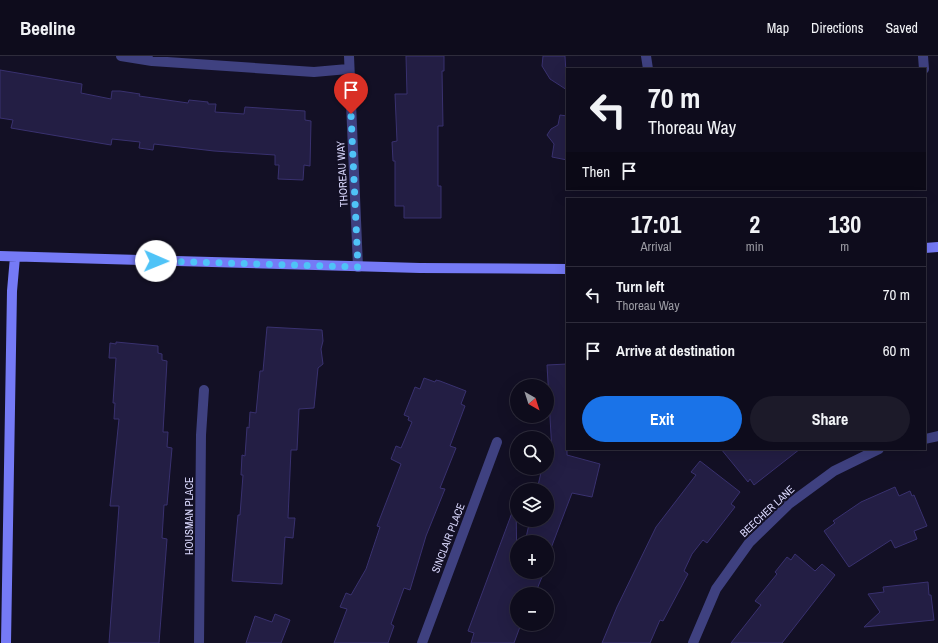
<!DOCTYPE html>
<meta charset="utf-8">
<style>
body{margin:0;font-family:"Archivo Narrow",sans-serif;background:#1c1a29;color:#f1f3f6;height:100vh;display:flex;flex-direction:column;font-size:15px;white-space:nowrap}
*{box-sizing:border-box;margin:0}
p{font-size:13px;color:#9b9ba3}
.icon{flex:none;width:22px;height:22px;fill:none;stroke:currentColor;stroke-width:2;stroke-linecap:round;stroke-linejoin:round}
.map{position:relative;flex:1;overflow:hidden}
.drawer{position:absolute;left:566px;top:142px;width:360px;height:252px;display:flex;flex-direction:column;background:#0e0c1c;border-radius:0px;box-shadow:0 4px 16px #0002,0 0 0 1px #2e2c3b}
.drawer>*{flex:none}
.banner{position:absolute;left:566px;top:12px;width:360px;height:122px;border-radius:0px;box-shadow:0 4px 16px #0002,0 0 0 1px #2e2c3b;background:#0e0c1c;color:#f1f3f6;overflow:hidden}
.needle{width:26px;rotate:141deg}
.fabs{position:absolute;left:510px;top:323px;display:grid;gap:8px}
.fabs a{display:grid;place-items:center;width:44px;height:44px;border-radius:50%;background:#0e0c1c;box-shadow:0 4px 16px #0002,0 0 0 1px #2e2c3b;font-size:20px}
.pin{position:absolute;display:grid;place-items:center;width:34px;height:34px;color:#fff;margin:-41px -17px;border-radius:50% 50% 50% 0;rotate:-45deg;box-shadow:0 0 4px #0007}
.pin .icon{rotate:45deg}
.me{position:absolute;width:44px;margin:-22px;rotate:91deg;stroke-linejoin:round;filter:drop-shadow(0 0 3px #0008)}
.turn{display:flex;align-items:center;gap:14px;height:84px;padding:0 16px;font-size:18px}
.turn .icon{width:52px;height:52px;stroke-width:2.5}
.turn b{display:block;font-size:28px;line-height:34px}
.then{display:flex;align-items:center;height:38px;padding:0 16px;background:#0003;gap:8px;font-size:15px}
.eta{display:flex;justify-content:space-evenly;align-items:center;height:68px;text-align:center}
.eta b{font-size:24px;font-weight:700;line-height:28px}
.cta{display:flex;gap:8px;margin-top:auto;padding:8px 16px}
.cta a{flex:1;height:46px;border-radius:24px;background:#1a73e8;color:#fff;font-size:16px;font-weight:700;line-height:46px;text-align:center}
.cta a+a{background:#1c1a29;color:#f1f3f6}
ul{padding:0;list-style:none}
li{display:flex;align-items:center;gap:12px;height:56px;padding:0 16px;border-top:1px solid #2e2c3b}
li div{flex:1}
li b{display:block;font-size:15px}
li em{font-style:normal}
header{display:flex;align-items:center;gap:24px;box-sizing:border-box;height:56px;padding:0 20px;background:#0e0c1c;border-bottom:1px solid #2e2c3b}
header strong{font-size:19px}
nav{display:flex;gap:22px;margin-inline-start:auto;font-size:14px}
.map>svg:first-child{display:block}
.building{fill:#231e44;stroke:#39316f}
.lines{fill:none;stroke-linecap:round;stroke-linejoin:round}
.street{stroke:#3f4180;stroke-width:10}
.secondary{stroke:#757af6;stroke-width:10}
.route{stroke:#4fc3f7;stroke-width:7;stroke-dasharray:0 12.6}
.labels{text-anchor:middle;stroke-width:4;stroke-linejoin:round;paint-order:stroke}
.street-label{font-size:11px;fill:#d9d7fc;stroke:#131025}
</style>
<header>
<strong>Beeline</strong>
<nav><a>Map</a><a>Directions</a><a>Saved</a></nav>
</header>
<div class="map">
<svg width="938" height="587" viewBox="0 0 938 587">
<rect width="100%" height="100%" fill="#131025"/>
<!-- building -->
<path class="building" d="M406,0H444V15H442L443,70H438V130H441V162H404V150H395V105H393L392,86L397,85L395,38H407Z
M543,0H565L567,34L550,23L542,10Z
M0,14L82,28L81,37L111,43L112,35H120L140,38L139,40L188,47L189,44L208,46V48H216L215,56L244,58L245,51L305,55V64L311,65L310,110L304,109L303,124L278,123L279,109H275V99L214,95L154,88L153,94L139,92L140,86L112,83L111,89L11,72L13,64L0,62Z
M560,59L567,60V104L552,101L554,88L547,79L551,73L558,69Z
M267,271L322,274L323,285L321,293L323,308L318,312L314,352L299,353L297,394H291L288,462H295L293,482L285,481L282,528L232,525L238,459H240L243,419H241L242,399L245,400L247,371L249,372L250,356L256,357L260,315H263Z
M116,286L158,290V297L162,298V304L167,305L163,376H168L167,391L172,392L167,449H164L162,482L167,483L159,587H109L119,450H110L119,363H114L115,347H113L116,302H109L110,287L116,288Z
M567,308V399L600,408L592,441L572,437L548,500L547,486H525L530,464H547V434H537L542,412H547V395L552,396L547,309Z
M424,322L435,326L436,324L440,325L466,335L461,348L465,350L450,390L456,392L440,432L445,433L426,480L410,534L404,532L391,568L394,570L388,587H334L347,553L340,551L346,537L351,539L366,513L380,471L377,470L401,408L391,403L396,390L401,392L412,366L408,364L409,361L404,359L415,331L420,333Z
M721,393H800L754,429L750,423L748,426Z
M700,405L740,436L731,448L735,451L707,487L703,484L692,498L684,515L688,518L663,565L660,564L650,587H602L617,551L656,471L696,419L691,416Z
M895,431L899,440L910,435L912,440L914,439L927,470L914,475L917,483L895,492L891,484L849,511L824,475L835,467L833,465L861,446Z
M516,446L517,516H544L535,538H517V568H521L514,587H471L474,577L468,575Z
M795,498L815,515L822,508L835,519L782,587H731L761,549L755,545L777,518L775,516L787,501L791,504Z
M928,526L929,539H931L934,564L864,571L880,556L868,538L884,536L883,531Z
M275,558L290,564L281,587H246L255,560L272,566Z"/>
<g class="lines">
<!-- street -->
<path class="street" d="M121,0L152,5L314,16L348,13
M349,0L358,211
M646,0L648,13
M923,0L924,13
M925,383L938,380
M199,587L201,379L204,334
M422,587L497,386
M693,587L716,533L749,487L789,448L834,415L879,393"/>
<!-- secondary -->
<path class="secondary" d="M925,192L938,191
M0,200L420,212L567,213
M6,587L12,235L15,201"/>
</g>
<g class="lines">
<!-- route -->
<path class="route" d="M156,205L358,211L351,58"/>
</g>
<g class="labels">
<!-- street labels -->
<g class="street-label">
<text transform="translate(342 118) rotate(-93)" y="4">THOREAU WAY</text>
<text transform="translate(767 455) rotate(-43)" y="4">BEECHER LANE</text>
<text transform="translate(189 460) rotate(-90)" y="4">HOUSMAN PLACE</text>
<text transform="translate(448 482) rotate(-69)" y="4">SINCLAIR PLACE</text>
</g>
</g>
</svg>
<div class="fabs">
<a><svg class="needle" viewBox="-14 -14 28 28"><path d="M0-13l5 13h-10z" fill="#e53935"/><path d="M0 13l5-13h-10z" fill="#9b9ba3"/></svg></a>
<a><svg class="icon" aria-label="search" viewBox="0 0 24 24"><circle cx="10" cy="10" r="6"/><path d="M15 15l6 6"/></svg></a>
<a><svg class="icon" aria-label="layers" viewBox="0 0 24 24"><path d="M12 4l9 5-9 5-9-5zM3 14l9 5 9-5"/></svg></a>
<a>+</a>
<a>−</a>
</div>
<div class="pin" style="left:351px;top:58px;background:#d93025"><svg class="icon" aria-label="arrive" viewBox="0 0 24 24"><path d="M6 21V4h12l-3 4 3 4H6"/></svg></div>
<svg class="me" style="left:156px;top:205px" viewBox="-20 -20 40 40"><circle r="19" fill="#fff"/><path d="M0-13L10 11 0 6-10 11z" fill="#4fc3f7"/></svg>
<div class="banner">
<div class="turn"><svg class="icon" aria-label="left" viewBox="0 0 24 24"><path d="M17 20v-9H6M10 6l-5 5 5 5"/></svg><div><b>70 m</b>Thoreau Way</div></div>
<div class="then">Then<svg class="icon" aria-label="arrive" viewBox="0 0 24 24"><path d="M6 21V4h12l-3 4 3 4H6"/></svg></div>
</div>
<section class="drawer">
<div class="eta">
<div><b>17:01</b><p>Arrival</p></div>
<div><b>2</b><p>min</p></div>
<div><b>130</b><p>m</p></div>
</div>
<ul>
<li><svg class="icon" aria-label="left" viewBox="0 0 24 24"><path d="M17 20v-9H6M10 6l-5 5 5 5"/></svg><div><b>Turn left</b><p>Thoreau Way</p></div><em>70 m</em></li>
<li><svg class="icon" aria-label="arrive" viewBox="0 0 24 24"><path d="M6 21V4h12l-3 4 3 4H6"/></svg><div><b>Arrive at destination</b></div><em>60 m</em></li>
</ul>
<div class="cta"><a>Exit</a><a>Share</a></div>
</section>
</div>
